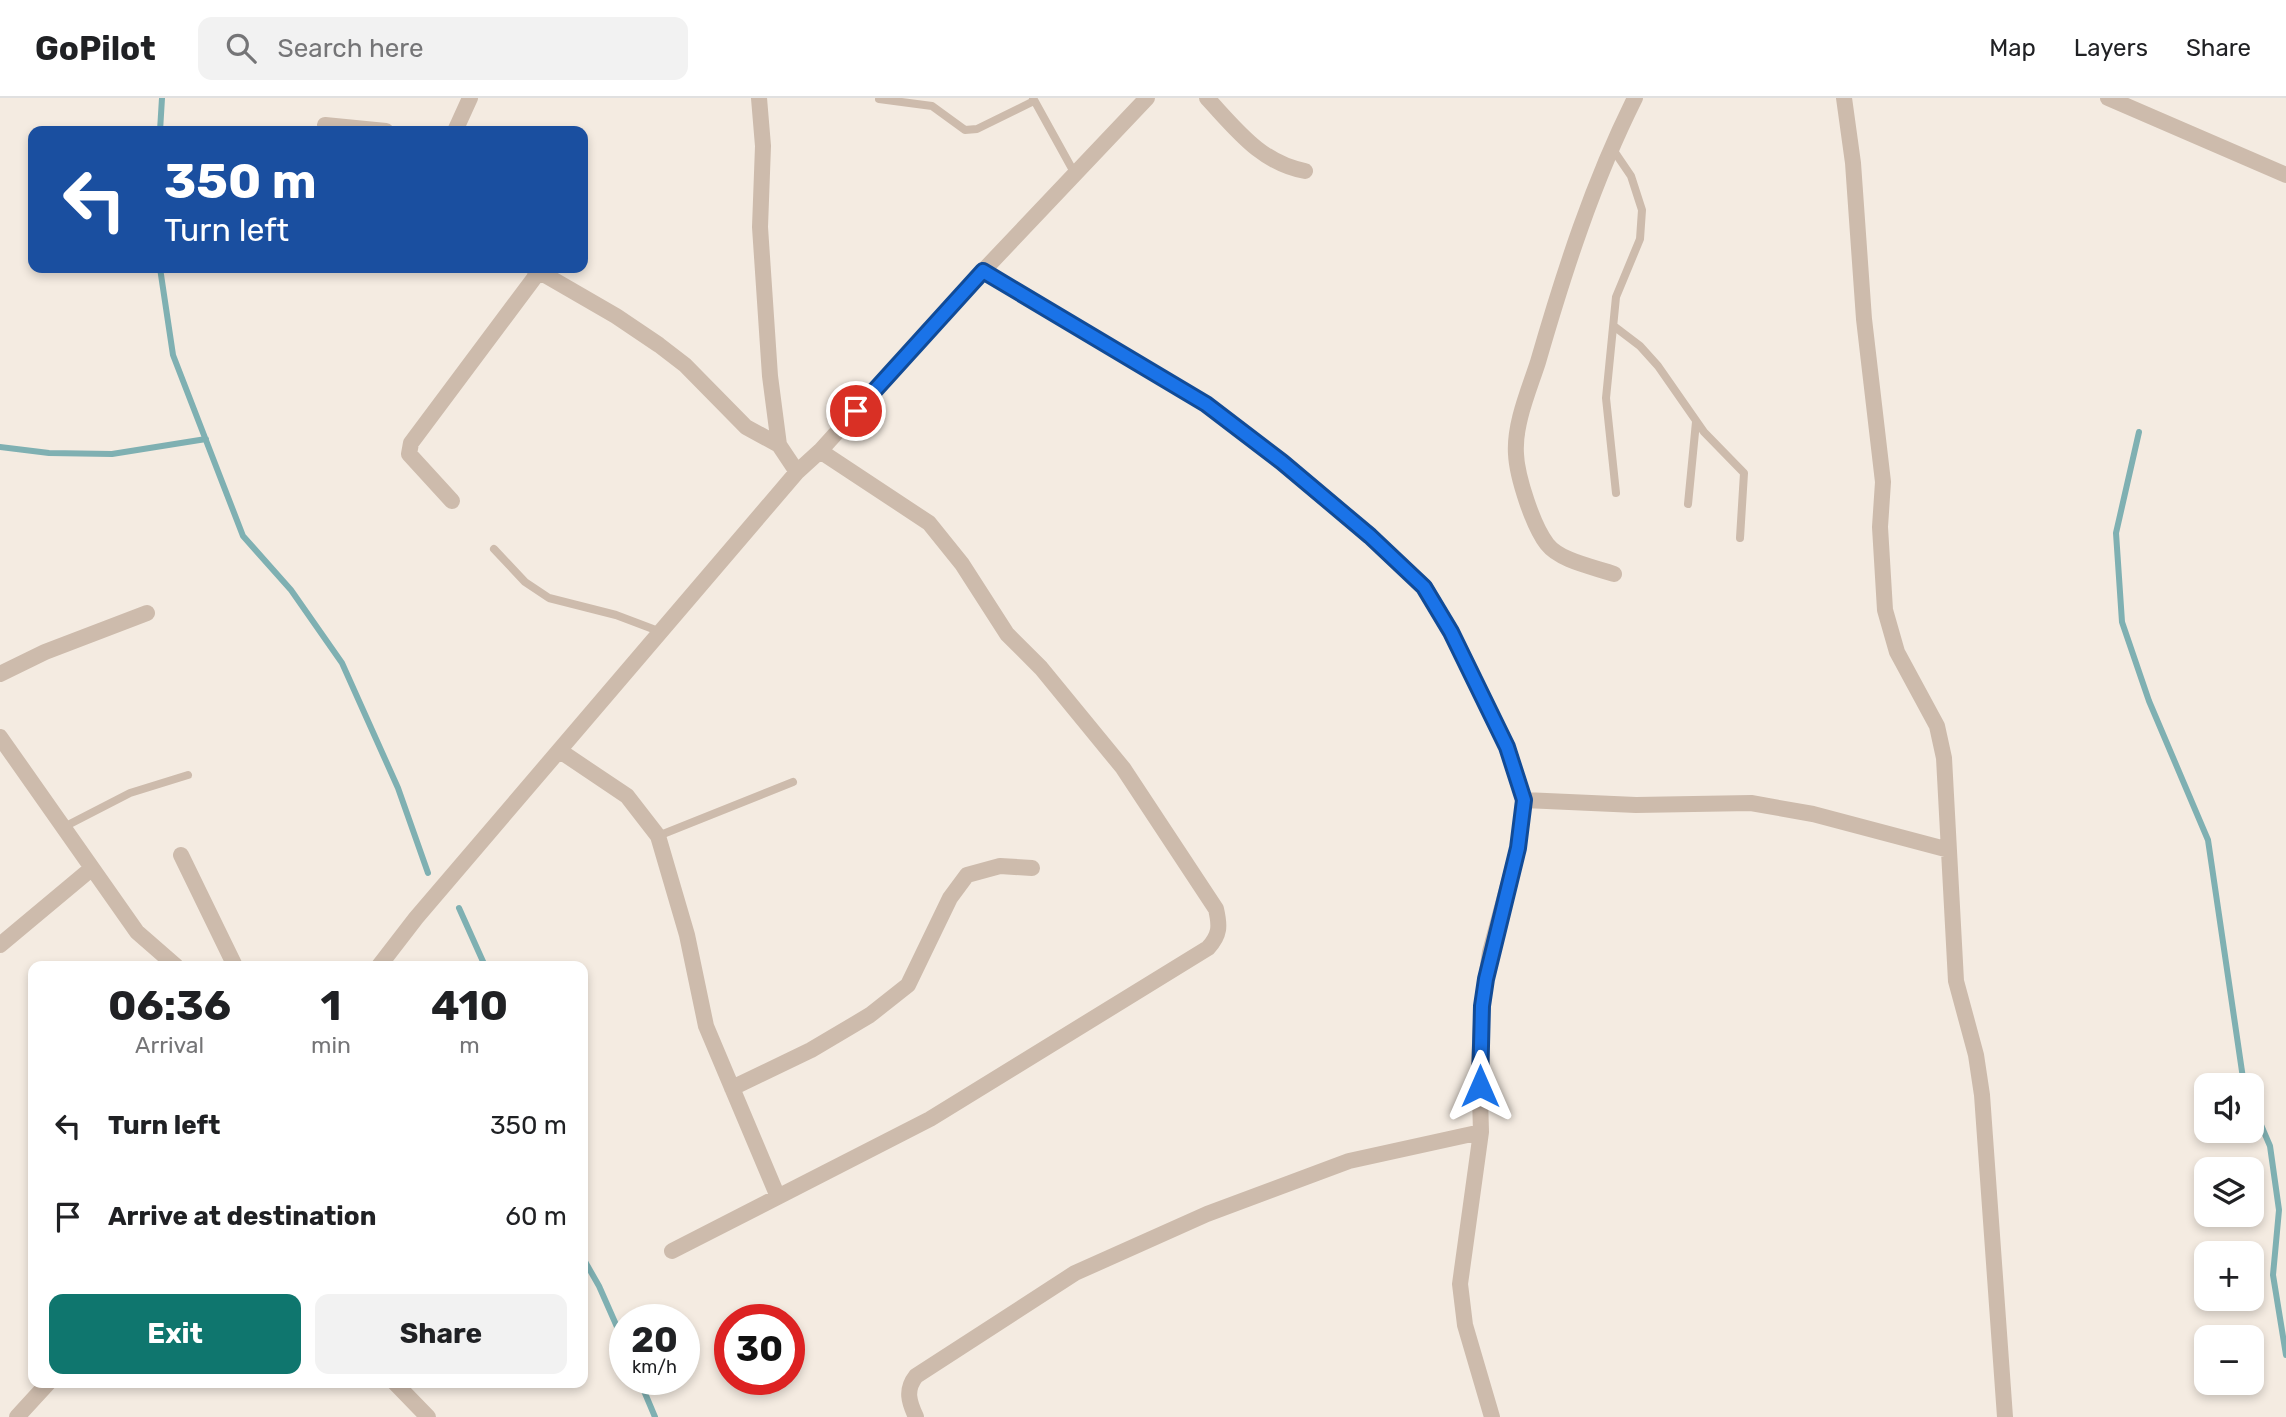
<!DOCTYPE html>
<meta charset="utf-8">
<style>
body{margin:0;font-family:Rubik,sans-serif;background:#f2f2f2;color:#202124;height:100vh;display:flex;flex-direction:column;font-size:26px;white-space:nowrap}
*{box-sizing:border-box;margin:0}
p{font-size:23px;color:#757577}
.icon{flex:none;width:38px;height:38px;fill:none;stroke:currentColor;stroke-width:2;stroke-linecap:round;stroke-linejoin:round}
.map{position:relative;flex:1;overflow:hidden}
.sheet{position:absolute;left:28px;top:863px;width:560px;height:427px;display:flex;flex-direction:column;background:#fff;border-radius:14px;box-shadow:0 4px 10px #0003}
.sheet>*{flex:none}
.guide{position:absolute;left:28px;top:28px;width:560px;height:147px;border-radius:14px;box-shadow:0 4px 10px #0003;background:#1a4fa0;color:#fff;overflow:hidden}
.fabs{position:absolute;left:2194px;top:975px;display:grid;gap:14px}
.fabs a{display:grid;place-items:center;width:70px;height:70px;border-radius:14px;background:#fff;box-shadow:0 4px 10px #0003;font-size:35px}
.speed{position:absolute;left:609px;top:1206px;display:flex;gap:14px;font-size:35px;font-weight:700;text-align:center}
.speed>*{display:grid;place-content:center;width:91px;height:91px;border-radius:50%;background:#fff;box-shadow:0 4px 10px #0003;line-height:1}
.speed small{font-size:18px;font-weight:400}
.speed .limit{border:10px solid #d22;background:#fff;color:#111}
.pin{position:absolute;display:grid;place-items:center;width:60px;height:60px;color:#fff;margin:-30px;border:4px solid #fff;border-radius:50%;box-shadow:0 2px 7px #0007}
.me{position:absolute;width:77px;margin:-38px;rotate:0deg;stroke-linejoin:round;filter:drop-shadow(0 0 5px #0008)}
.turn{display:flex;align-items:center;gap:24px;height:147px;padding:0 21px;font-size:32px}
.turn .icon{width:91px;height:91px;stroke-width:2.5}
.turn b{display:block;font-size:49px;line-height:60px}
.eta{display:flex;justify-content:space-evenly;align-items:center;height:119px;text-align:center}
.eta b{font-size:42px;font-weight:700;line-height:49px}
.action{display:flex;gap:14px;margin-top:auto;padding:14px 21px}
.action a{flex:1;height:80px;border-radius:14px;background:#0f766e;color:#fff;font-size:28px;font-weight:700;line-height:80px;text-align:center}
.action a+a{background:#f2f2f2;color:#202124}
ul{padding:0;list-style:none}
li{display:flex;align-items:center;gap:21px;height:91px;padding:0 21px}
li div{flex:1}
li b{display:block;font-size:26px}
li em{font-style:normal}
header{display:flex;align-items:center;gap:42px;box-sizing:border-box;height:98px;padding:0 35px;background:#fff;border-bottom:2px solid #e0e0e0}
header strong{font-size:33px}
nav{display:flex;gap:38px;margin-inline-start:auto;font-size:24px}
.search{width:490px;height:63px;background:#f2f2f2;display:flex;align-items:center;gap:18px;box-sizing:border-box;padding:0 24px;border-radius:14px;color:#757577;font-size:26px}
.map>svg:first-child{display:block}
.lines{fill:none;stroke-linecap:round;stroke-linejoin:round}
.stream{stroke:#7fb0b2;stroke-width:6}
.lane{stroke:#cdbbac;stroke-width:8}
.street{stroke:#cdbbac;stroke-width:16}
.route-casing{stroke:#114b97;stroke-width:18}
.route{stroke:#1a73e8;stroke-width:12}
</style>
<header>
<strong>GoPilot</strong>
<div class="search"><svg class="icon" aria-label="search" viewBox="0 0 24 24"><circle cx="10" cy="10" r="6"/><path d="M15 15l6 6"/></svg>Search here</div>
<nav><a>Map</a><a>Layers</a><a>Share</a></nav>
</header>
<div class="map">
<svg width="2286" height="1319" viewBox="0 0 2286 1319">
<rect width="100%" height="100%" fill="#f4ebe1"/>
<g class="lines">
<!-- stream -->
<path class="stream" d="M160,33L162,0
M160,170L173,257L243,438L291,492L342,565L398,690L428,775
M2139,334L2116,435L2122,524L2149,603L2208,742L2244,987
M0,349L49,355L112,356L206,341
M459,810L485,868
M2252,1006L2270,1048L2279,1112L2273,1177L2286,1257
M583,1160L599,1188L625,1247
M639,1281L655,1319"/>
<!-- lane -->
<path class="lane" d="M1033,0L1075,76
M879,1L932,8L965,32L977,31L1034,3
M1612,50L1631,78L1642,112L1640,141L1616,199L1606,300L1616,395
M1615,229L1640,248L1658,268L1704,334L1744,375L1740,440
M1688,406L1696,324
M494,451L525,484L549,500L616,517L661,534
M62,730L130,695L188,677
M658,738L793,684"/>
<!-- street -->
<path class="street" d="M759,0L763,48L760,129L770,278L779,347L797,374
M1207,0C1236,31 1261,65 1305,73
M1844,0L1853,65L1864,221L1883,384L1880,429L1885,512L1897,554L1937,628L1944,660L1956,883L1976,957L1982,997L2005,1319
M2108,0L2286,77
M325,27L386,33
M455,33L470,0
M533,170L616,218L659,247L685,267L746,329L779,347
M983,173L1206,306L1282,364L1370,438L1425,489L1451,534L1507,648L1524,702L1518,750L1490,854L1482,908L1479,964L1481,1034L1460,1186L1465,1227L1492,1319
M452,403L409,356L411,345L538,175
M1614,476C1594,469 1560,463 1547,446C1533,428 1517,379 1516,356C1514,326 1529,292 1538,264C1564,174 1593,84 1635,0
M0,576L45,554L147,515
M0,639L137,834L176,868
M560,653L627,698L658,738L687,837L706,928L778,1099
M1524,702L1636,707L1751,705L1813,716L1949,752
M181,757L235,868
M0,847L91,771
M379,868L416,820L797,374L820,353L983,173L1147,0
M732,990L811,952L870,917L908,887L950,800L967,777L1000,768L1032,770
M672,1153L930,1021L1208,850C1220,837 1220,828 1216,811L1123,670L1041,570L1007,536L962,466L929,425L820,353
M394,1284L428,1319
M17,1319L49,1284
M916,1319C909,1304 905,1292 916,1278L1075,1175L1207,1116L1349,1063L1481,1034"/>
</g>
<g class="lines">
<defs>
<path id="route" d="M856,313L983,173L1206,306L1282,364L1370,438L1424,489L1451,534L1507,649L1524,702L1518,750L1486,881L1482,908L1480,988"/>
</defs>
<!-- route casing -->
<use href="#route" class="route-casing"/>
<!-- route -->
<use href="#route" class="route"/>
</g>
</svg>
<div class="fabs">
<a><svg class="icon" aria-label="sound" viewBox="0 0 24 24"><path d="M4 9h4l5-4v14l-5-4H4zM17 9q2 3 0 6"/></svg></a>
<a><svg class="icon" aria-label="layers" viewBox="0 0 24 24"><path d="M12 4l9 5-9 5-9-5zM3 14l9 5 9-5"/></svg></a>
<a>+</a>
<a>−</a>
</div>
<div class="speed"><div>20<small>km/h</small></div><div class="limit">30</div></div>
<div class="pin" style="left:856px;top:313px;background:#d93025"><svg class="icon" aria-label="arrive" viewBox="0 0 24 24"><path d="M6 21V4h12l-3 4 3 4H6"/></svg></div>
<svg class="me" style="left:1480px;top:988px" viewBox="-20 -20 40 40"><path d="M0-17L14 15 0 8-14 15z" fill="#1a73e8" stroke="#fff" stroke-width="4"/></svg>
<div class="guide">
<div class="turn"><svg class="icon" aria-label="left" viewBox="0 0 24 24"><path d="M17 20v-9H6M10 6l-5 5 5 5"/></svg><div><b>350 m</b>Turn left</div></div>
</div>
<section class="sheet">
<div class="eta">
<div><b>06:36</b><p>Arrival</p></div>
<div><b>1</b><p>min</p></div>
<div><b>410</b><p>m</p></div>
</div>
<ul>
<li><svg class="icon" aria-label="left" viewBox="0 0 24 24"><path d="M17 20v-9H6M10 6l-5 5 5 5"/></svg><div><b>Turn left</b></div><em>350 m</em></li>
<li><svg class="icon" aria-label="arrive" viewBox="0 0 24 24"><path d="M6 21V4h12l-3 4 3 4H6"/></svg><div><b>Arrive at destination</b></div><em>60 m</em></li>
</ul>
<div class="action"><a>Exit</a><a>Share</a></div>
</section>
</div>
